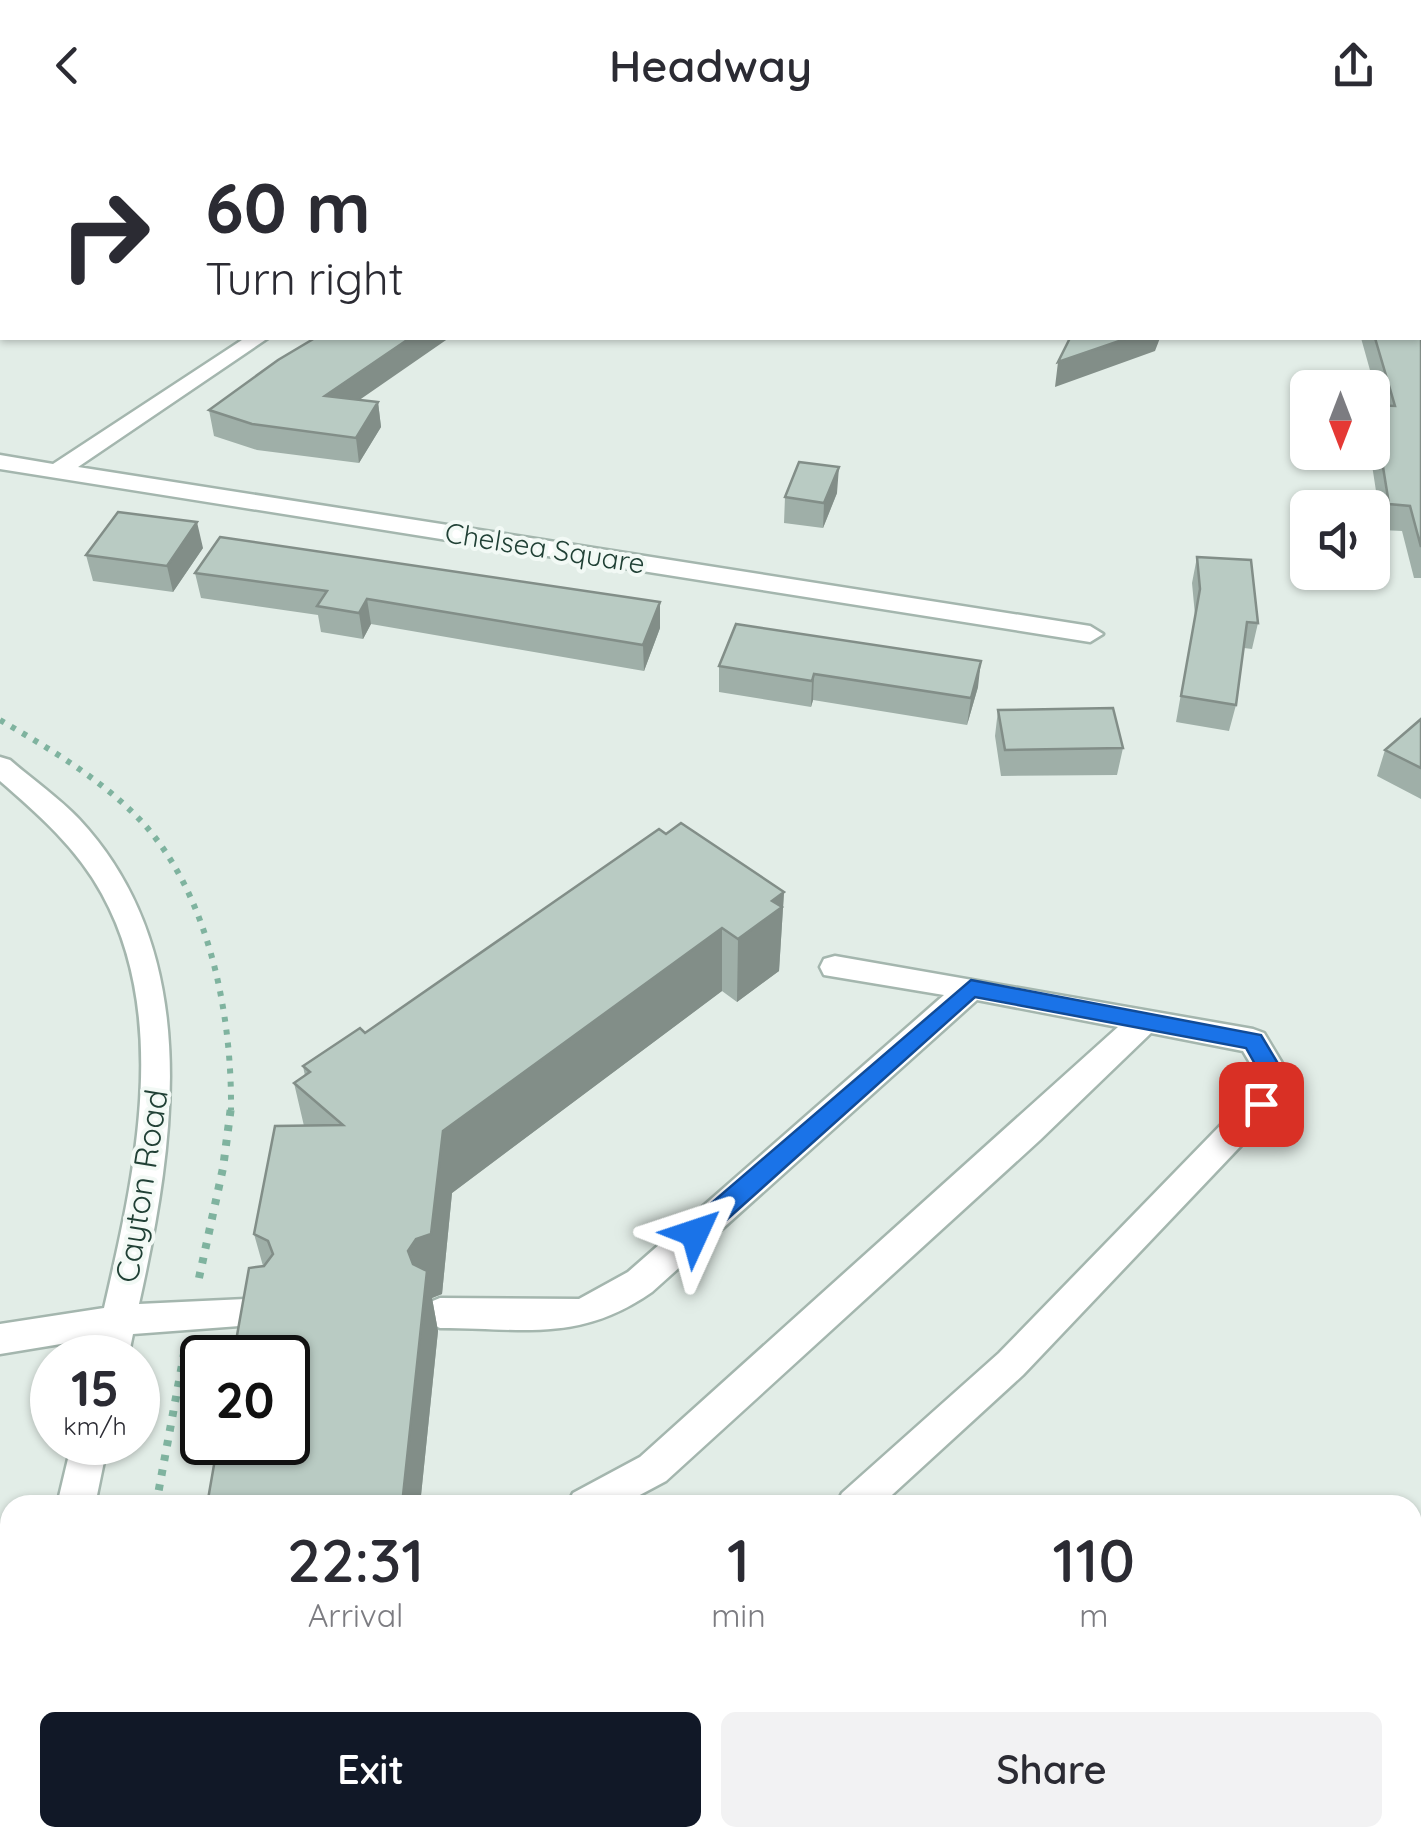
<!DOCTYPE html>
<style>
body{margin:0;font-family:Quicksand,sans-serif;background:#f2f2f3;color:#2b2b33;height:100vh;display:flex;flex-direction:column;font-size:38px;white-space:nowrap}
*{box-sizing:border-box;margin:0}
p{font-size:32px;color:#7c7c81}
.icon{flex:none;width:55px;height:55px;fill:none;stroke:currentColor;stroke-width:2;stroke-linecap:round;stroke-linejoin:round}
.map{position:relative;flex:1;overflow:hidden}
.panel{position:absolute;left:0px;top:1365px;width:1422px;height:352px;display:flex;flex-direction:column;background:#fff;border-radius:30px 30px 0 0;box-shadow:0 2px 8px #0004}
.panel>*{flex:none}
.banner{position:absolute;left:0px;top:0px;width:1422px;height:210px;box-shadow:0 2px 8px #0004;background:#fff;color:#2b2b33;overflow:hidden}
.needle{width:65px;rotate:180deg}
.fabs{position:absolute;left:1290px;top:240px;display:grid;gap:20px}
.fabs a{display:grid;place-items:center;width:100px;height:100px;border-radius:15px;background:#fff;box-shadow:0 2px 8px #0004;font-size:50px}
.speed{position:absolute;left:30px;top:1205px;display:flex;gap:20px;font-size:50px;font-weight:700;text-align:center}
.speed>*{display:grid;place-content:center;width:130px;height:130px;border-radius:50%;background:#fff;box-shadow:0 2px 8px #0004;line-height:1}
.speed small{font-size:25px;font-weight:400}
.speed .limit{border:5px solid #111;border-radius:15px;background:#fff;color:#111}
.pin{position:absolute;display:grid;place-items:center;width:85px;height:85px;color:#fff;margin:-42px;border-radius:20px;box-shadow:0 5px 15px #0006}
.me{position:absolute;width:110px;margin:-55px;rotate:48deg;stroke-linejoin:round;filter:drop-shadow(0 0 8px #0008)}
.turn{display:flex;align-items:center;gap:35px;height:210px;padding:0 40px;font-size:45px}
.turn .icon{width:130px;height:130px;stroke-width:2.5}
.turn b{display:block;font-size:70px;line-height:85px}
.eta{display:flex;justify-content:space-evenly;align-items:center;height:170px;text-align:center}
.eta b{font-size:60px;font-weight:600;line-height:70px}
.cta{display:flex;gap:20px;margin-top:auto;padding:20px 40px}
.cta a{flex:1;height:115px;border-radius:15px;background:#111827;color:#fff;font-size:40px;font-weight:600;line-height:115px;text-align:center}
.cta a+a{background:#f2f2f3;color:#2b2b33}
header{display:flex;justify-content:space-between;align-items:center;height:130px;padding:0 40px;background:#fff;font-size:45px;font-weight:600}
.map>svg:first-child{display:block}
.lines{fill:none;stroke-linecap:round;stroke-linejoin:round}
.minor-casing{stroke:#a4b6ae;stroke-width:5}
.path-far1{stroke:#7fb39f;stroke-width:6;stroke-dasharray:5 8;stroke-linecap:butt}
.path{stroke:#7fb39f;stroke-width:8;stroke-dasharray:6 9;stroke-linecap:butt}
.minor{fill:#fff;fill-rule:evenodd}
.wall{fill:#9fafa8}
.shaded-wall{fill:#828e88}
.building{fill:#b9cbc3;stroke:#828e88;stroke-width:2.5}
.route{fill:#1a73e8;stroke:#114b97;stroke-width:2.5}
.labels{text-anchor:middle;stroke-width:8;stroke-linejoin:round;paint-order:stroke}
.far-street-label{font-size:28px;fill:#204035;stroke:#f2f9f5}
.street-label{font-size:32px;fill:#204035;stroke:#f2f9f5}
</style>
<header><svg class="icon" aria-label="back" viewBox="0 0 24 24"><path d="M15 5l-7 7 7 7"/></svg>Headway<svg class="icon" aria-label="share" viewBox="0 0 24 24"><path d="M12 15V3M7 8l5-5 5 5M5 13v7h14v-7"/></svg></header>
<div class="map">
<svg width="1421" height="1716" viewBox="0 0 1421 1716">
<rect width="100%" height="100%" fill="#e2ede7"/>
<g class="lines">
<defs>
<path id="minor" d="M2,26V39L0,40V27Z
M245,208H268L78,337L1090,496L1103,504L1090,512L0,339V325L53,334Z
M0,627L10,630C32,649 59,668 79,689C204,823 175,1012 139,1174L269,1168L281,1173L286,1183L281,1193L133,1204L128,1228H93L97,1208L0,1224V1194L104,1178C134,1048 171,889 102,764C77,718 39,685 0,651Z
M835,826L1253,899L1264,903L1288,943L1272,983L1023,1245L881,1375H836L842,1363L999,1223L1247,968L1256,943L1243,921L1151,903L1040,1010L666,1351L621,1375H567L573,1363L640,1327L1118,897L977,870L652,1162C579,1213 524,1198 440,1198L428,1193L423,1183L428,1173L440,1168L579,1169L628,1142L944,865L824,845L820,837L824,829Z
M72,1312H108L95,1375H57Z
M10,1640V1708H20L16,1716H0V1645Z"/>
</defs>
<!-- minor casing -->
<use href="#minor" class="minor-casing"/>
<!-- path-far1 -->
<path class="path-far1" d="M0,590C50,619 103,650 143,693C209,766 232,884 231,980"/>
<!-- path -->
<path class="path" d="M199,1148L223,1038L231,977
M156,1375L184,1224
M93,1716L95,1708"/>
<!-- minor -->
<use href="#minor" class="minor"/>
</g>
<!-- wall -->
<path class="wall" d="M1421,174V448H1414L1402,401L1382,400L1370,322H1372V277L1380,276L1361,208H1420Z
M359,270L378,272L381,297L359,333L257,320L214,306L209,280Z
M837,363L823,398L784,393L785,367Z
M203,418L173,462L93,451L86,425Z
M1197,427L1258,493L1252,519L1244,518L1236,575L1229,601L1176,592L1195,485L1192,453Z
M195,443L660,472V498L644,541L371,494L363,509L321,502L318,485L201,468Z
M719,536L978,557L967,595L813,570L811,577L719,562Z
M998,580L1123,618L1117,645L1001,646L995,606Z
M1421,589V669L1377,646L1385,620Z
M666,704L784,762L779,841L737,872L722,861L452,1063L442,1164L432,1168L438,1201L420,1375H207L263,1136L254,1104L304,996L294,953L305,946L303,936L365,903Z
M180,1708H429L428,1716H185Z
M962,1708H1179L1180,1716H962Z"/>
<!-- shaded-wall -->
<path class="shaded-wall" d="M2,95V122L0,123V96Z
M410,208H449L329,291L325,266Z
M1128,208H1160L1155,221L1055,257L1058,232Z
M378,272L381,297L359,333L356,308Z
M839,337L837,363L823,398L824,373Z
M197,392L203,418L173,462L167,436Z
M367,469L371,494L363,509L359,483Z
M660,472V498L644,541L643,515Z
M981,531L978,557L967,595L971,568Z
M814,544L813,570L811,577L812,551Z
M784,762L779,841L737,872L738,809L772,771Z
M722,798V861L452,1063L442,1164L432,1168L438,1201L420,1375H402L408,1121L443,1001Z
M421,1708H429L428,1716H423Z"/>
<!-- building -->
<path class="building" d="M1305,0H1380L1381,2H1306Z
M2,50V95L0,96V51Z
M1420,174H1421V417L1410,376L1389,374L1373,275L1395,276L1375,208H1420Z
M315,208H410L325,266L378,272L356,308L252,294L209,280L278,230Z
M1070,208H1128L1058,232Z
M799,332L839,337L824,373L785,367Z
M118,382L197,392L167,436L86,425Z
M220,407L660,472L643,515L367,469L359,483L317,476L327,461L195,443Z
M1197,427L1251,430L1258,493L1247,492L1236,575L1181,566L1200,459Z
M736,494L981,531L971,568L814,544L812,551L719,536Z
M1113,578L1123,618L1005,620L998,580Z
M1421,589V638L1385,620Z
M681,693L784,762L772,771L782,777L738,809L722,798L443,1001L431,1104L416,1109L408,1121L413,1134L427,1141L402,1375H207L218,1312H288V1228H233L249,1138L264,1136L273,1124L268,1111L254,1104L275,996L343,995L294,953L310,942L303,936L360,898L365,903L659,699L666,704Z
M971,1708H1179L1180,1716H971Z"/>
<!-- route -->
<path class="route" d="M971,850L1261,905L1283,942L1269,981L1261,983L1249,974L1260,943L1246,918L975,867L704,1110H686L682,1103L686,1095Z"/>
<g class="labels">
<!-- far-street labels -->
<g class="far-street-label">
<text transform="translate(545 418) rotate(9)" y="10">Chelsea Square</text>
</g>
<!-- street labels -->
<g class="street-label">
<text transform="translate(142 1056) rotate(-81)" y="11">Cayton Road</text>
</g>
</g>
</svg>
<div class="fabs">
<a><svg class="needle" viewBox="-14 -14 28 28"><path d="M0-13l5 13h-10z" fill="#e53935"/><path d="M0 13l5-13h-10z" fill="#7c7c81"/></svg></a>
<a><svg class="icon" aria-label="sound" viewBox="0 0 24 24"><path d="M4 9h4l5-4v14l-5-4H4zM17 9q2 3 0 6"/></svg></a>
</div>
<div class="speed"><div>15<small>km/h</small></div><div class="limit">20</div></div>
<div class="pin" style="left:1261px;top:974px;background:#d93025"><svg class="icon" aria-label="arrive" viewBox="0 0 24 24"><path d="M6 21V4h12l-3 4 3 4H6"/></svg></div>
<svg class="me" style="left:695px;top:1103px" viewBox="-20 -20 40 40"><path d="M0-17L14 15 0 8-14 15z" fill="#1a73e8" stroke="#fff" stroke-width="4"/></svg>
<div class="banner">
<div class="turn"><svg class="icon" aria-label="right" viewBox="0 0 24 24"><path d="M7 20v-9h11M14 6l5 5-5 5"/></svg><div><b>60 m</b>Turn right</div></div>
</div>
<section class="panel">
<div class="eta">
<div><b>22:31</b><p>Arrival</p></div>
<div><b>1</b><p>min</p></div>
<div><b>110</b><p>m</p></div>
</div>
<div class="cta"><a>Exit</a><a>Share</a></div>
</section>
</div>
